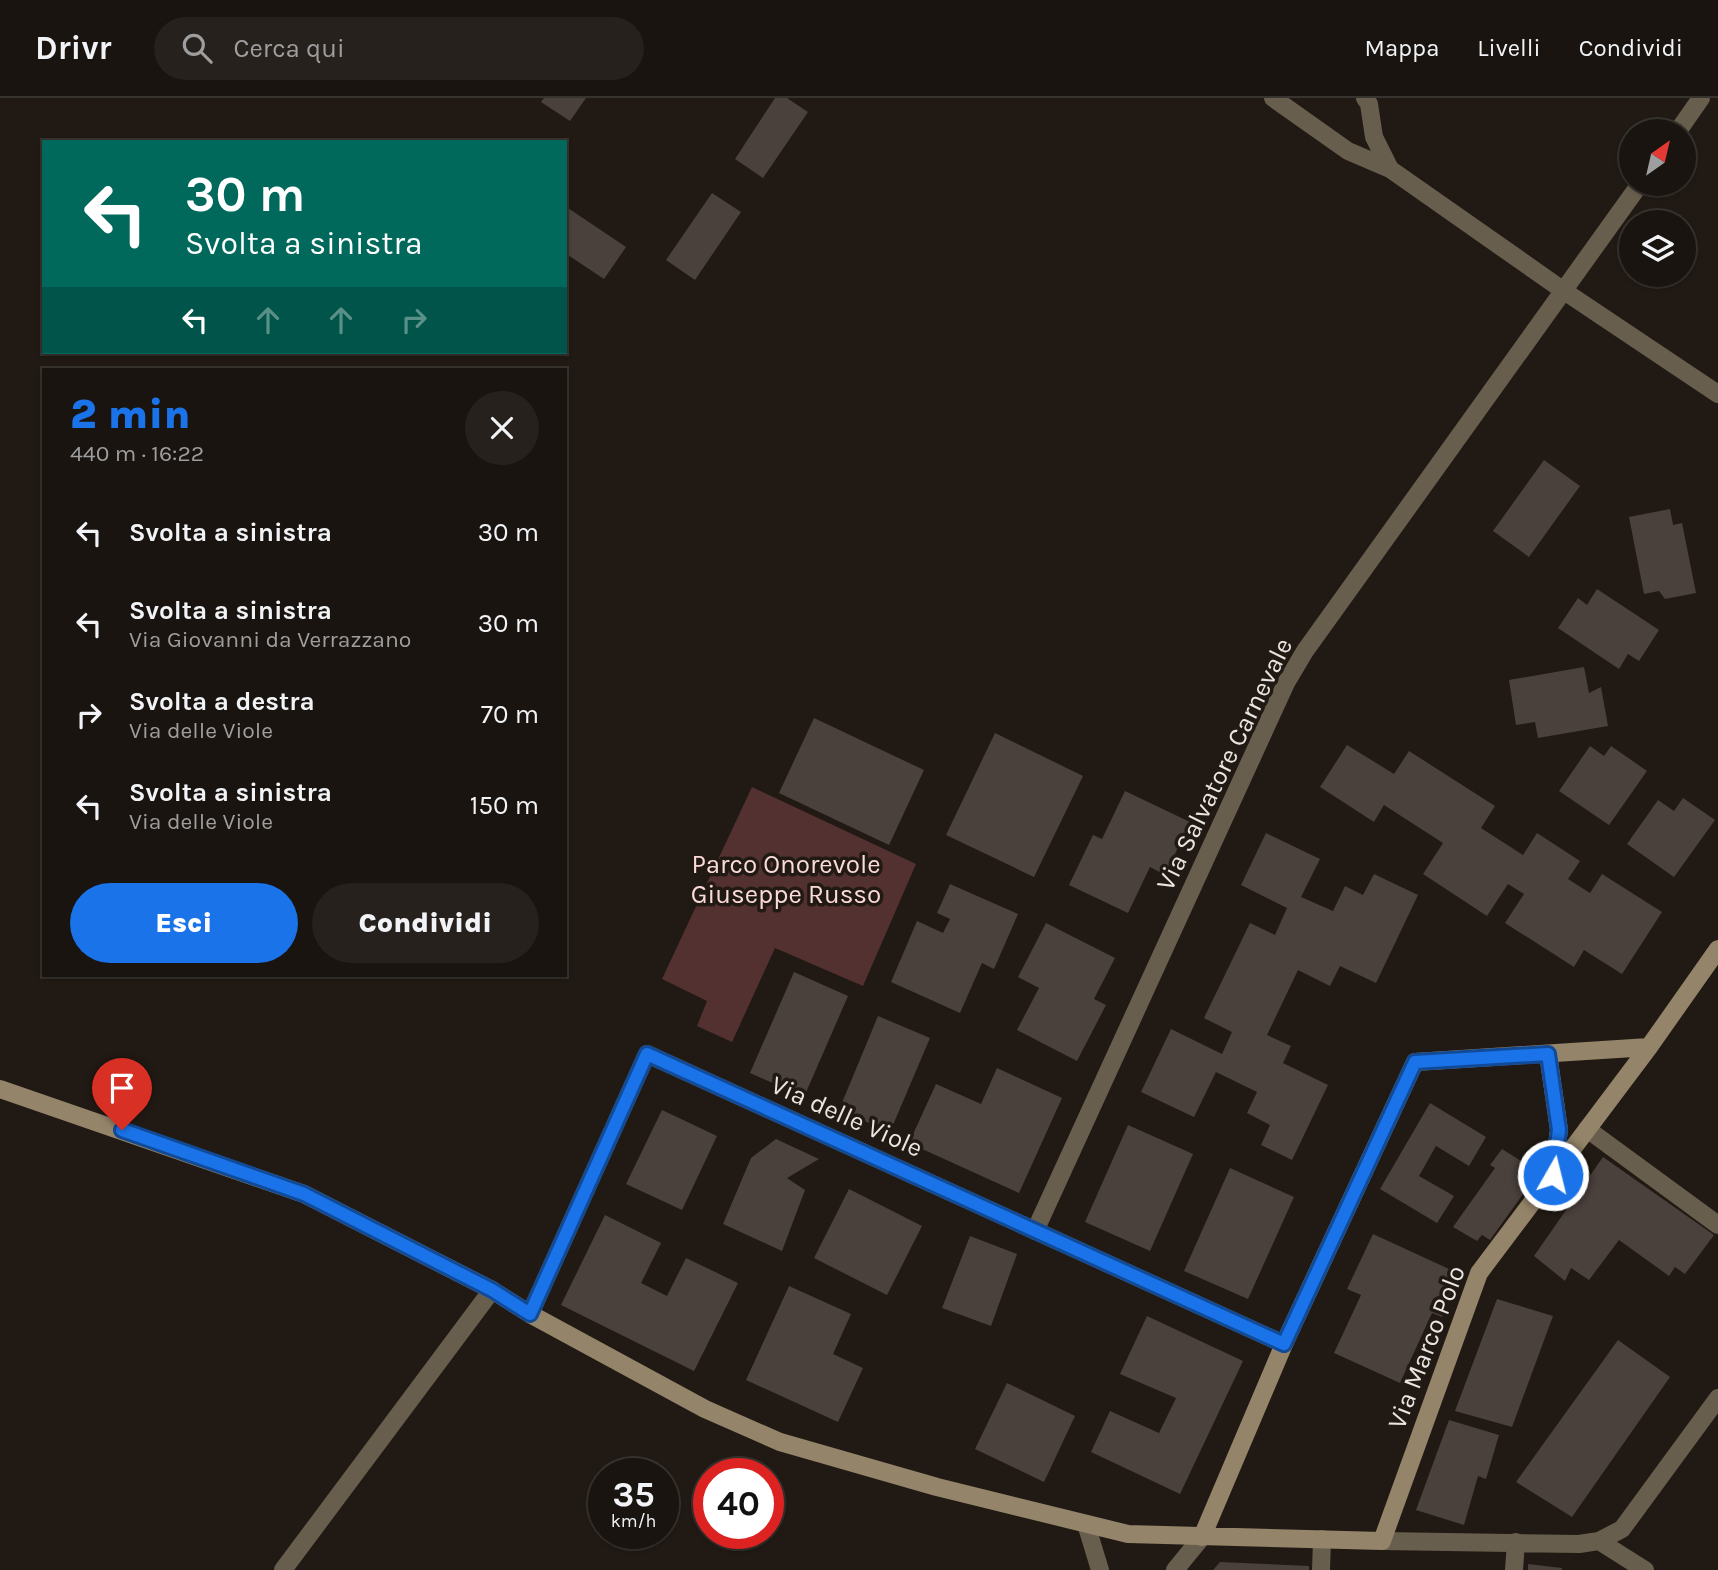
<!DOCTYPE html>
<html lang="it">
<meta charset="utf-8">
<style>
body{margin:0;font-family:Karla,sans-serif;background:#26211d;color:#f1f3f6;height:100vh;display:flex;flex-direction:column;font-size:26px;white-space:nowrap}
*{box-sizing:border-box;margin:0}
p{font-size:23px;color:#9f9e9e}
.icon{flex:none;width:38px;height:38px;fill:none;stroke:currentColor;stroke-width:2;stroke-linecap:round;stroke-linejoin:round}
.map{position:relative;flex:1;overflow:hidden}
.drawer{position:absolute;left:42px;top:270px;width:525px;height:609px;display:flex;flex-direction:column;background:#19140f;border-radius:0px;box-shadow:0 2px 5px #0004,0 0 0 2px #37332f}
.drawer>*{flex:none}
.banner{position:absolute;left:42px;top:42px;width:525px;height:214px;border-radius:0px;box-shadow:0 2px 5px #0004,0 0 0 2px #37332f;background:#00695c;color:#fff;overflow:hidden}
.needle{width:46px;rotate:34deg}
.fabs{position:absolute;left:1619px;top:21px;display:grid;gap:14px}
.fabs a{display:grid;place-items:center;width:77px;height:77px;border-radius:50%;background:#19140f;box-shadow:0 2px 5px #0004,0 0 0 2px #37332f;font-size:35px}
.speed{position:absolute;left:588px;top:1360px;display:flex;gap:14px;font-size:35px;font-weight:700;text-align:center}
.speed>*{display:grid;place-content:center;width:91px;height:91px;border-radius:50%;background:#19140f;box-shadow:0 2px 5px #0004,0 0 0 2px #37332f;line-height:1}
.speed small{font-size:18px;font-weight:400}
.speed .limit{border:10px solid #d22;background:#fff;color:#111}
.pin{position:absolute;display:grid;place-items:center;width:60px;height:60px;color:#fff;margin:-72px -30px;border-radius:50% 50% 50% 0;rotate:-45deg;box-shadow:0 0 7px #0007}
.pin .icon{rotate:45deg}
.me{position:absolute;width:77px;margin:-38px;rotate:8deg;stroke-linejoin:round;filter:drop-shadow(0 0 5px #0008)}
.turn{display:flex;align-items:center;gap:24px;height:147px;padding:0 28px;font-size:32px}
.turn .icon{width:91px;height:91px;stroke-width:2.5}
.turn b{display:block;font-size:49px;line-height:60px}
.lanes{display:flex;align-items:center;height:66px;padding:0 28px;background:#0003;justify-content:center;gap:35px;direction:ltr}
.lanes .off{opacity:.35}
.round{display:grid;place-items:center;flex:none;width:74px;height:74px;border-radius:37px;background:#26211d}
.summary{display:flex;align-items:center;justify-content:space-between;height:119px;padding:0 28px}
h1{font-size:42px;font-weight:800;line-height:52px;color:#1a73e8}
.action{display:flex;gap:14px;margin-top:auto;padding:14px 28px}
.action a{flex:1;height:80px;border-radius:42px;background:#1a73e8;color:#fff;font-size:28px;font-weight:800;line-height:80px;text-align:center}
.action a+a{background:#26211d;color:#f1f3f6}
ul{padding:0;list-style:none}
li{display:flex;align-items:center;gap:21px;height:91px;padding:0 28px}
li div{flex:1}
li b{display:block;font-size:26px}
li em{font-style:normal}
header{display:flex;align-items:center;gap:42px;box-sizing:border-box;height:98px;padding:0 35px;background:#19140f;border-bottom:2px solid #37332f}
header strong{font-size:33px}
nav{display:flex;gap:38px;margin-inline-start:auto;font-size:24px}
.search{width:490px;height:63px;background:#26211d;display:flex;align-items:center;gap:18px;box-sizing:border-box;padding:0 24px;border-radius:38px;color:#9f9e9e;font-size:26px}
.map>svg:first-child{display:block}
.green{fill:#533130}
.building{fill:#4a403c}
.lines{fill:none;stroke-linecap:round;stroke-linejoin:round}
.street{stroke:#685e4d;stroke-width:18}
.secondary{stroke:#948469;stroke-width:18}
.route-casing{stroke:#114b97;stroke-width:18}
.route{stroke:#1a73e8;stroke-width:12}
.labels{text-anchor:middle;stroke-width:7;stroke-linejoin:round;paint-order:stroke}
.street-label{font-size:26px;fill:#ebe5e1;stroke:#211a14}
.park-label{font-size:26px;fill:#fbdad7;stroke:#211a14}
</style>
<header>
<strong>Drivr</strong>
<div class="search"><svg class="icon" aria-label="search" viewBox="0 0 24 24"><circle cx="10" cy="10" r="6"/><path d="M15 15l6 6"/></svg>Cerca qui</div>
<nav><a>Mappa</a><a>Livelli</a><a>Condividi</a></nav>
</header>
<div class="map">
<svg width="1718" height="1472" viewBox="0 0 1718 1472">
<rect width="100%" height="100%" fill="#211a14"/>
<!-- green -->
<path class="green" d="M752,689L916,766L863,888L775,850L732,944L697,928L707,903L662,881Z"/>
<!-- building -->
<path class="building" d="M544,0H586L570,23L541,4Z
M775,0H787L808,14L763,80L735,61Z
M712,95L741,114L695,182L666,162Z
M565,108L626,149L604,181L565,155Z
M1544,362L1580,388L1529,459L1493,433Z
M1670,411L1673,427L1682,425L1696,495L1665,501L1659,493L1644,496L1629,419Z
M1597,491L1659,532L1639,563L1628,556L1619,571L1558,530L1578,500L1587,507Z
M1584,569L1589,595L1601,589L1608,628L1538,640L1535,624L1516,627L1509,582Z
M814,620L924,672L889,747L779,695Z
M995,635L1083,678L1034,779L946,737Z
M1347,647L1394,676L1409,653L1495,708L1481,730L1523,757L1537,735L1580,763L1568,781L1590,795L1602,776L1662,814L1622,876L1584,852L1574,869L1505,825L1524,796L1508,786L1487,818L1423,776L1443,745L1384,707L1374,724L1320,689Z
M1590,648L1604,658L1611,648L1647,673L1609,727L1559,693Z
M1125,693L1190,724L1165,777L1150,769L1128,815L1069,787L1093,737L1102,741Z
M1683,700L1715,722L1674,779L1627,746L1658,702L1674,713Z
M1266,735L1320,761L1301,799L1333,813L1345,788L1363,797L1374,776L1418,797L1376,885L1340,868L1330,888L1298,872L1267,937L1291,948L1283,965L1328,987L1292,1062L1261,1047L1270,1027L1247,1015L1257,994L1216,974L1194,1019L1141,994L1171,931L1222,956L1232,934L1204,920L1250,825L1275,837L1287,810L1241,787Z
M950,786L1018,816L994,871L982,865L960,915L891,884L917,823L943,835L950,821L937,815Z
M1046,825L1115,860L1094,901L1106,907L1077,963L1017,932L1039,890L1018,879Z
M794,874L848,898L804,999L750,975Z
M878,918L930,940L890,1034L839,1012Z
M997,970L1062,1000L1019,1095L909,1045L936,986L981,1006Z
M1430,1005L1486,1039L1469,1068L1436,1048L1419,1078L1454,1098L1437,1125L1380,1091Z
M662,1012L717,1038L682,1112L626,1086Z
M1128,1027L1193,1056L1150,1153L1085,1124Z
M776,1041L819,1061L787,1080L805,1092L782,1153L723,1126L751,1060Z
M1502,1051L1539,1074L1490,1142L1482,1137L1477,1143L1453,1129L1495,1070L1490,1067Z
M1603,1059L1714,1137L1685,1176L1675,1169L1669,1178L1619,1142L1589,1182L1571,1170L1565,1183L1534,1158Z
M1230,1070L1294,1099L1248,1201L1184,1173Z
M849,1091L922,1128L887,1197L814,1160Z
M605,1117L661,1145L641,1185L667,1198L686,1160L738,1185L694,1273L561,1207Z
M1373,1136L1462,1177L1442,1219L1432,1215L1400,1285L1334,1255L1361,1197L1347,1191Z
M970,1138L1017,1156L991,1228L942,1210Z
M789,1188L851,1216L833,1256L863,1270L838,1324L746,1282Z
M1497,1201L1553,1218L1512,1329L1455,1313Z
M1147,1218L1243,1263L1180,1396L1091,1354L1110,1313L1159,1335L1176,1300L1120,1276Z
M1618,1242L1670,1279L1572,1419L1516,1384Z
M1007,1285L1075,1318L1044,1384L975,1351Z
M1449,1322L1499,1337L1486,1381L1478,1378L1464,1427L1416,1412Z
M1220,1464L1309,1468V1472H1213Z
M1528,1466L1562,1470V1472H1528Z"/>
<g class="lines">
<!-- street -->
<path class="street" d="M1273,0L1348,53L1390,71L1564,193L1718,296
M1365,0L1369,6L1374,39L1390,71
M1678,33L1701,0
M1587,1031L1718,1127
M1035,1133L1286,585L1305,553L1640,86
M530,1216L647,956L1284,1246
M1086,1426L1100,1472
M1382,1443L1579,1446L1599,1443L1622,1431L1718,1300
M1599,1443L1645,1472
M283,1472L492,1192
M1175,1472L1202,1439
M1321,1472L1322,1441
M1514,1472L1516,1444"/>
<!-- secondary -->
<path class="secondary" d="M1548,956L1559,1032L1553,1073
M0,991L304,1096L492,1192L530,1216L705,1311L780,1344L937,1389L1128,1436L1382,1443L1479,1175L1649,949L1718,851
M1202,1439L1284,1246L1415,964L1649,949"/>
</g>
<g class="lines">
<defs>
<path id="route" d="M122,1032L304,1096L492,1192L530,1216L647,956L1284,1246L1415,964L1548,956L1559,1032L1553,1077"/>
</defs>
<!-- route casing -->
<use href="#route" class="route-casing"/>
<!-- route -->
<use href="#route" class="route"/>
</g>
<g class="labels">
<!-- street labels -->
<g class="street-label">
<text transform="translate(1224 666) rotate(-64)" y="9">Via Salvatore Carnevale</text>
<text transform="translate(847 1018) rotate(24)" y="9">Via delle Viole</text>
<text transform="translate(1426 1249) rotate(-69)" y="9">Via Marco Polo</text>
</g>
<!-- park labels -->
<g class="park-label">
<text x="786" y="775">Parco Onorevole<tspan x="786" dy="30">Giuseppe Russo</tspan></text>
</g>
</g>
</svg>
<div class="fabs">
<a><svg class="needle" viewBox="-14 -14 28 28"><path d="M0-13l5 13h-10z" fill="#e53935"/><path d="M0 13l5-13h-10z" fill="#9f9e9e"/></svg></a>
<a><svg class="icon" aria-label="layers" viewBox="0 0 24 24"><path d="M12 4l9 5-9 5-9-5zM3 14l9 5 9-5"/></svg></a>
</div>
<div class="speed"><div>35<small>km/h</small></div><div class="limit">40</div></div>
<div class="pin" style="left:122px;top:1032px;background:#d93025"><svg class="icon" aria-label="arrive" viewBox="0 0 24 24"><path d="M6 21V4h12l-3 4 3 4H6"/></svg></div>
<svg class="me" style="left:1553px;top:1077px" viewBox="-20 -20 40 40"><circle r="17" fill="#1a73e8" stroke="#fff" stroke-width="3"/><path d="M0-11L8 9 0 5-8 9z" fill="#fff"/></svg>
<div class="banner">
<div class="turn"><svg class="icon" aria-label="left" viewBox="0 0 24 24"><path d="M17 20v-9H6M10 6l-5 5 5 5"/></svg><div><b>30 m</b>Svolta a sinistra</div></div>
<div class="lanes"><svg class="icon" aria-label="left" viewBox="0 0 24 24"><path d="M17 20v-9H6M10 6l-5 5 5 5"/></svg><svg class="icon off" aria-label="ahead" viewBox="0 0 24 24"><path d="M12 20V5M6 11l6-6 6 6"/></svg><svg class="icon off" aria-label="ahead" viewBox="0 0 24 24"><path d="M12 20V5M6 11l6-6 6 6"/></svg><svg class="icon off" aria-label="right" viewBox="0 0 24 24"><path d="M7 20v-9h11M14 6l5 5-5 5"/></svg></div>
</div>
<section class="drawer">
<div class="summary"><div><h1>2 min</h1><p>440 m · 16:22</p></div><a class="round"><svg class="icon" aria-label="close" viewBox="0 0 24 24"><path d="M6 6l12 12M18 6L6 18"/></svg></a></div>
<ul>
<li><svg class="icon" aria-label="left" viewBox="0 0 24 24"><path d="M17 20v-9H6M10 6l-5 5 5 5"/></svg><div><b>Svolta a sinistra</b></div><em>30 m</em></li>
<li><svg class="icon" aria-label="left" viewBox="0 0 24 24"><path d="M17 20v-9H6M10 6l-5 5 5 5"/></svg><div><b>Svolta a sinistra</b><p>Via Giovanni da Verrazzano</p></div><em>30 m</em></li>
<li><svg class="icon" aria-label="right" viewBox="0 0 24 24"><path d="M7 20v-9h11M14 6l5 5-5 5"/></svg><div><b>Svolta a destra</b><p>Via delle Viole</p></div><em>70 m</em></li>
<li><svg class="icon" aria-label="left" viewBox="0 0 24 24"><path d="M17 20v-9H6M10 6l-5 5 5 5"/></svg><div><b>Svolta a sinistra</b><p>Via delle Viole</p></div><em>150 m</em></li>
</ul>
<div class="action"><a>Esci</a><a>Condividi</a></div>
</section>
</div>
